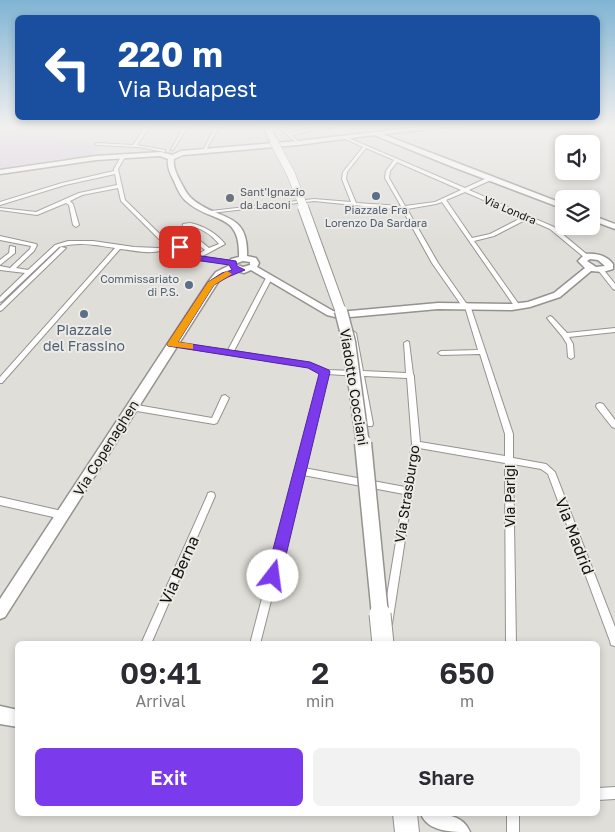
<!DOCTYPE html>
<style>
body{margin:0;font-family:"Golos Text",sans-serif;background:#f2f2f3;color:#2b2b33;height:100vh;display:flex;flex-direction:column;font-size:19px;white-space:nowrap}
*{box-sizing:border-box;margin:0}
p{font-size:16px;color:#7c7c81}
.icon{flex:none;width:28px;height:28px;fill:none;stroke:currentColor;stroke-width:2;stroke-linecap:round;stroke-linejoin:round}
.map{position:relative;flex:1;overflow:hidden}
.drawer{position:absolute;left:15px;top:641px;width:585px;height:175px;display:flex;flex-direction:column;background:#fff;border-radius:8px;box-shadow:0 2px 8px #0003}
.drawer>*{flex:none}
.banner{position:absolute;left:15px;top:15px;width:585px;height:105px;border-radius:8px;box-shadow:0 2px 8px #0003;background:#1a4fa0;color:#fff;overflow:hidden}
.controls{position:absolute;left:555px;top:135px;display:grid;gap:10px}
.controls a{display:grid;place-items:center;width:45px;height:45px;border-radius:8px;background:#fff;box-shadow:0 2px 8px #0003;font-size:25px}
.pin{position:absolute;display:grid;place-items:center;width:42px;height:42px;color:#fff;margin:-21px;border-radius:10px;box-shadow:0 2px 8px #0006}
.me{position:absolute;width:55px;margin:-28px;rotate:15deg;stroke-linejoin:round;filter:drop-shadow(0 0 4px #0008)}
.turn{display:flex;align-items:center;gap:18px;height:105px;padding:0 20px;font-size:22px}
.turn .icon{width:65px;height:65px;stroke-width:2.5}
.turn b{display:block;font-size:35px;line-height:42px}
.eta{display:flex;justify-content:space-evenly;align-items:center;height:85px;text-align:center}
.eta b{font-size:30px;font-weight:600;line-height:35px}
.action{display:flex;gap:10px;margin-top:auto;padding:10px 20px}
.action a{flex:1;height:58px;border-radius:8px;background:#7c3aed;color:#fff;font-size:20px;font-weight:600;line-height:58px;text-align:center}
.action a+a{background:#f2f2f3;color:#2b2b33}
.map>svg:first-child{display:block}
.education{fill:#dad0e4}
.lines{fill:none;stroke-linecap:round;stroke-linejoin:round}
.street-casing{stroke:#95938f;stroke-width:2}
.secondary-casing{stroke:#95938f;stroke-width:3}
.highway-casing{stroke:#95938f;stroke-width:2}
.street{fill:#fff;fill-rule:evenodd}
.secondary{fill:#fff;fill-rule:evenodd}
.highway{fill:#fff;fill-rule:evenodd}
.highway-bridge-far4-casing{stroke:#95938f;stroke-width:9;stroke-linecap:butt}
.highway-bridge-far3-casing{stroke:#95938f;stroke-width:12;stroke-linecap:butt}
.highway-bridge-far2-casing{stroke:#95938f;stroke-width:15;stroke-linecap:butt}
.highway-bridge-far1-casing{stroke:#95938f;stroke-width:19;stroke-linecap:butt}
.highway-bridge-casing{stroke:#95938f;stroke-width:23;stroke-linecap:butt}
.highway-bridge-far4{stroke:#fff;stroke-width:8}
.highway-bridge-far3{stroke:#fff;stroke-width:10}
.highway-bridge-far2{stroke:#fff;stroke-width:12}
.highway-bridge-far1{stroke:#fff;stroke-width:16}
.highway-bridge{stroke:#fff;stroke-width:21}
.route{fill:#7c3aed;stroke:#51269a}
.slow{fill:#f59e0b}
.service-dot{fill:#5c6f8a;stroke:#edebe6;stroke-width:2}
.worship-dot{fill:#6b7280;stroke:#edebe6;stroke-width:2}
.labels{text-anchor:middle;stroke-width:4;stroke-linejoin:round;paint-order:stroke}
.far-worship-label{font-size:11px;fill:#5b616d;stroke:#edebe6;text-anchor:start}
.far-service-label{font-size:11px;fill:#4e5e75;stroke:#edebe6}
.far-street-label{font-size:11px;fill:#12110f;stroke:#edebe6}
.service-label{font-size:14px;fill:#4e5e75;stroke:#edebe6}
.street-label{font-size:14px;fill:#12110f;stroke:#edebe6}
.near-street-label{font-size:16px;fill:#12110f;stroke:#edebe6}
</style>
<div class="map">
<svg width="615" height="832" viewBox="0 0 615 832">
<rect width="100%" height="100%" fill="#e0ded9"/>
<!-- education -->
<path class="education" d="M0,135L97,142L93,147H99L90,157L57,159L0,169Z"/>
<g class="lines">
<defs>
<path id="street" d="M146,126H150L137,145L165,150V152L139,147L97,145L95,144L97,143L133,145Z
M184,126H188L173,150H171Z
M215,126H219L205,152L202,153Z
M282,126L289,133L322,126H333L291,135L299,142L300,143L298,144L277,126Z
M344,136L465,188L487,178H491V180L469,190L554,227L590,257L585,258L550,229L527,219L494,236L474,241L520,306L519,307H515L442,202L436,204L407,209L438,263L466,303L470,305L513,434V458L546,464L555,472L615,627V646L611,645L610,641L548,474L541,469L513,464L516,644H506L505,463L419,448L392,624L388,625L384,624L383,620L404,494L303,475L260,644H250L321,373L309,367L172,346L169,344L170,343L228,350L266,278L269,276L271,277L272,278L234,351L310,363L326,370L356,371L350,333L353,331L356,333L363,371L406,373L404,343L407,341L409,342L413,374L414,376V378L420,442L505,456V434L480,354L441,355L438,353L441,351L478,350L465,307L462,306L432,263L402,209H394L314,201L211,213L209,212L211,211L314,199L351,202L342,179L343,172L363,147L343,138ZM366,148L394,160L386,171L385,178L401,206L356,203L346,179L347,172ZM397,162L461,190L435,202L405,206L389,178L390,171ZM465,192L523,217L490,234L472,238L446,200ZM328,374L357,376L365,424L366,426H372L373,424L364,376L407,378L412,444L405,487L304,468Z
M124,154L126,155L118,169L125,200L171,245V247H167L121,201L118,188L82,195L70,201L73,204L79,225L76,227L73,225L69,205L66,203L37,215L0,210V208L36,212L79,193L117,185L115,174L65,185L0,205V202L62,183L114,171V169L122,155Z
M190,223C204,226 216,233 225,244L201,257L233,261L235,262V264L194,260L165,254V252L167,251L181,253L177,248L179,233L182,232L183,224ZM188,226C200,227 211,234 219,244L209,248L188,231ZM184,234L205,250L195,256L187,254L183,248Z
M0,236L36,244L37,245L34,251L16,268L28,270L55,245L68,241H93L134,247L159,248L162,250C150,255 133,250 120,249L2,383H0V377L115,248C96,245 78,241 59,247L2,301L0,302V297L25,273L0,270V266L10,268L30,249L31,246L0,240Z
M10,246L15,247V253L0,265V260L9,253Z
M61,247L66,248L2,310L0,311V306Z
M601,268L603,269L615,284V290L613,289L598,270Z
M550,316L552,317L567,333L615,328V332L569,337L573,344L574,357L571,359L568,357L567,344L562,336L547,318Z
M225,395L229,398L217,423L214,424L131,410L127,407L131,404L212,418L222,396Z
M600,403L603,404L615,420V428L612,427L597,408L596,406L597,404Z
M211,492L214,493L215,496L151,644H141L207,496L208,493Z
M0,497L62,511L65,512L66,515L65,518L62,519L0,505Z
M615,787V799L598,800V788Z
M507,814H519V832H507Z"/>
<path id="secondary" d="M427,126H460L382,134L564,204V209L453,167L374,135L298,145L183,155L174,159C173,167 176,173 180,181C183,186 186,193 190,197C216,222 249,209 247,256L256,258L259,263L257,267L333,311L339,312L438,303L512,304L528,302L554,293L585,268L578,261L585,254C596,253 606,255 613,264V269L603,272L591,271L560,297L530,307L512,310L438,309L339,318L327,315L251,270L244,273L234,270L222,276L5,617L0,619V599L208,282L216,272L228,266L231,259L239,257C241,211 211,224 186,201C180,196 177,188 174,181C170,174 167,167 168,159L160,156L96,160L0,174V170L96,156L161,152L172,155L181,151L298,141ZM590,259L598,260L605,266L596,267L587,261ZM243,261L250,262V265L243,267L237,265V263Z
M591,215L615,224V229L591,220Z
M0,706L18,710V727L0,724Z
M421,814C439,814 462,812 470,832C452,832 428,832 421,814Z"/>
<path id="highway" d="M263,126H270L278,142L277,144H271Z
M393,814H417L419,832H395Z"/>
</defs>
<!-- street casing -->
<use href="#street" class="street-casing"/>
<!-- secondary casing -->
<use href="#secondary" class="secondary-casing"/>
<!-- highway casing -->
<use href="#highway" class="highway-casing"/>
<!-- street -->
<use href="#street" class="street"/>
<!-- secondary -->
<use href="#secondary" class="secondary"/>
<!-- highway -->
<use href="#highway" class="highway"/>
<defs>
<path id="highway-bridge-far4" d="M274,142L291,174L304,208"/>
<path id="highway-bridge-far3" d="M303,207L341,312"/>
<path id="highway-bridge-far2" d="M341,311L349,342L363,445"/>
<path id="highway-bridge-far1" d="M363,443L380,615"/>
<path id="highway-bridge" d="M380,614L383,644"/>
</defs>
<!-- highway-bridge-far4 casing -->
<use href="#highway-bridge-far4" class="highway-bridge-far4-casing"/>
<!-- highway-bridge-far3 casing -->
<use href="#highway-bridge-far3" class="highway-bridge-far3-casing"/>
<!-- highway-bridge-far2 casing -->
<use href="#highway-bridge-far2" class="highway-bridge-far2-casing"/>
<!-- highway-bridge-far1 casing -->
<use href="#highway-bridge-far1" class="highway-bridge-far1-casing"/>
<!-- highway-bridge casing -->
<use href="#highway-bridge" class="highway-bridge-casing"/>
<!-- highway-bridge-far4 -->
<use href="#highway-bridge-far4" class="highway-bridge-far4"/>
<!-- highway-bridge-far3 -->
<use href="#highway-bridge-far3" class="highway-bridge-far3"/>
<!-- highway-bridge-far2 -->
<use href="#highway-bridge-far2" class="highway-bridge-far2"/>
<!-- highway-bridge-far1 -->
<use href="#highway-bridge-far1" class="highway-bridge-far1"/>
<!-- highway-bridge -->
<use href="#highway-bridge" class="highway-bridge"/>
</g>
<!-- sky -->
<linearGradient id="sky" x2="0" y2="1"><stop stop-color="#80b4d4"/><stop offset="0.52" stop-color="#f1f0ee"/><stop offset="1" stop-color="#f1f0ee" stop-opacity="0"/></linearGradient>
<rect width="615" height="243" fill="url(#sky)"/>
<!-- route -->
<path class="route" d="M180,244L183,245L188,254L236,261L237,266L245,270L228,277L214,285L178,342L310,362L329,370L330,372L281,576L279,581L273,583L268,581L266,576L319,374L308,368L168,346L167,344L208,282L222,273L232,270L229,265L182,258L176,247Z"/>
<!-- slow -->
<path class="slow" d="M227,271L232,274L214,285L178,342L193,344V349L168,346L167,344L208,282Z"/>
<!-- markers -->
<g class="service-dot">
<circle cx="376" cy="196" r="5"/>
<circle cx="189" cy="285" r="5"/>
<circle cx="84" cy="314" r="5"/>
</g>
<circle class="worship-dot" cx="230" cy="198" r="5"/>
<g class="labels">
<!-- far-worship labels -->
<g class="far-worship-label">
<text x="240" y="196">Sant'Ignazio<tspan x="240" dy="13">da Laconi</tspan></text>
</g>
<!-- far-service labels -->
<g class="far-service-label">
<text x="376" y="214">Piazzale Fra<tspan x="376" dy="13">Lorenzo Da Sardara</tspan></text>
<text x="179" y="283" text-anchor="end">Commissariato<tspan x="179" dy="13">di P.S.</tspan></text>
</g>
<!-- far-street labels -->
<g class="far-street-label">
<text transform="translate(510 210) rotate(23)" y="4">Via Londra</text>
</g>
<!-- service labels -->
<g class="service-label">
<text x="84" y="335">Piazzale<tspan x="84" dy="16">del Frassino</tspan></text>
</g>
<!-- street labels -->
<g class="street-label">
<text transform="translate(354 387) rotate(81)" y="5">Viadotto Cocciani</text>
<text transform="translate(106 448) rotate(-58)" y="5">Via Copenaghen</text>
<text transform="translate(407 494) rotate(-81)" y="5">Via Strasburgo</text>
<text transform="translate(510 496) rotate(-90)" y="5">Via Parigi</text>
</g>
<!-- near-street labels -->
<g class="near-street-label">
<text transform="translate(575 536) rotate(69)" y="6">Via Madrid</text>
<text transform="translate(179 570) rotate(-66)" y="6">Via Berna</text>
</g>
</g>
</svg>
<div class="controls">
<a><svg class="icon" aria-label="sound" viewBox="0 0 24 24"><path d="M4 9h4l5-4v14l-5-4H4zM17 9q2 3 0 6"/></svg></a>
<a><svg class="icon" aria-label="layers" viewBox="0 0 24 24"><path d="M12 4l9 5-9 5-9-5zM3 14l9 5 9-5"/></svg></a>
</div>
<div class="pin" style="left:180px;top:247px;background:#d93025"><svg class="icon" aria-label="arrive" viewBox="0 0 24 24"><path d="M6 21V4h12l-3 4 3 4H6"/></svg></div>
<svg class="me" style="left:273px;top:576px" viewBox="-20 -20 40 40"><circle r="19" fill="#fff"/><path d="M0-13L10 11 0 6-10 11z" fill="#7c3aed"/></svg>
<div class="banner">
<div class="turn"><svg class="icon" aria-label="left" viewBox="0 0 24 24"><path d="M17 20v-9H6M10 6l-5 5 5 5"/></svg><div><b>220 m</b>Via Budapest</div></div>
</div>
<section class="drawer">
<div class="eta">
<div><b>09:41</b><p>Arrival</p></div>
<div><b>2</b><p>min</p></div>
<div><b>650</b><p>m</p></div>
</div>
<div class="action"><a>Exit</a><a>Share</a></div>
</section>
</div>
